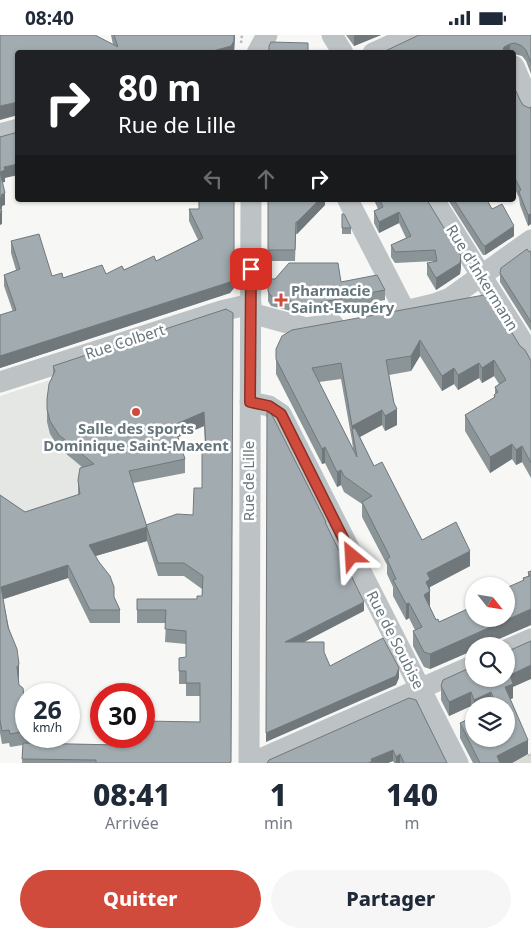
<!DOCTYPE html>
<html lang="fr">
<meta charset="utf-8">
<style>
body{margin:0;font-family:"Noto Sans",sans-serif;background:#f6f6f7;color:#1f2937;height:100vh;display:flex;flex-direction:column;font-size:19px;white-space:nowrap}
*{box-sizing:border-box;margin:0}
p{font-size:16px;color:#747a83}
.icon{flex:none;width:28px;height:28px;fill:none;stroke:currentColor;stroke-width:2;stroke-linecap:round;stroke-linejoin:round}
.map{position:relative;height:728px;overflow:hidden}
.side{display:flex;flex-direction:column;background:#fff;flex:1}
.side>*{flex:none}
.guide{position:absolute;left:15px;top:15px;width:501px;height:152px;border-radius:5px;box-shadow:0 1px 4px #0004;background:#202124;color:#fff;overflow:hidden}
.needle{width:32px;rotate:120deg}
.fabs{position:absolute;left:465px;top:542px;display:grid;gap:10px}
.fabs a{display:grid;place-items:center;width:50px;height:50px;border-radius:50%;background:#fff;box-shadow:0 1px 4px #0004;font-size:25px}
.speed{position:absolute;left:15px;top:648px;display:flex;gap:10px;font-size:25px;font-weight:700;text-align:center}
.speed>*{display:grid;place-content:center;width:65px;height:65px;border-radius:50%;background:#fff;box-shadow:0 1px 4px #0004;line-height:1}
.speed small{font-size:12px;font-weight:400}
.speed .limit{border:8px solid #d22;background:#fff;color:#111}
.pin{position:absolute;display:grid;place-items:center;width:42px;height:42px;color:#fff;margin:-21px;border-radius:10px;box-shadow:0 2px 8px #0006}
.me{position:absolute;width:55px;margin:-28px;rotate:333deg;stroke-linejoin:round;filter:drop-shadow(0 0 4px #0008)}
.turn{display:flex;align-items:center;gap:18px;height:105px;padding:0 20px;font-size:22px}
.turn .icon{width:65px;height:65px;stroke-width:2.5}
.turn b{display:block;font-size:35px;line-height:42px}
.lanes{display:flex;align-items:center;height:48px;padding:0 20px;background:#0003;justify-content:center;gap:25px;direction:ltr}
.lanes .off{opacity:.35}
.eta{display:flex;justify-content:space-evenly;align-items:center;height:85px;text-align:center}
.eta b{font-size:30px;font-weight:800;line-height:35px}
.button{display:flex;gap:10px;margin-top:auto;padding:10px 20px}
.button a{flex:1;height:58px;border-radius:30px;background:#d04b3c;color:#fff;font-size:20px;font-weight:800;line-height:58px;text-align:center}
.button a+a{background:#f6f6f7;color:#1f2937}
.status{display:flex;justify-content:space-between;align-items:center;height:35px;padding:0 25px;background:#fff;direction:ltr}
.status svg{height:14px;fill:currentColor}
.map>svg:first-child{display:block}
.built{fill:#e5e7e5}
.grass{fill:url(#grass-tufts)}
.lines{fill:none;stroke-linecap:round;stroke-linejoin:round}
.path{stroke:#b7bbbd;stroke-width:2.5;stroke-dasharray:2.5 2.5;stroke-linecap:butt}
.minor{stroke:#bdc2c4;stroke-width:21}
.wall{fill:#8b9497;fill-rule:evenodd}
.shaded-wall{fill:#71787b}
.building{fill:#a2acb0;stroke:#71787b}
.route-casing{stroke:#873127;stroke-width:12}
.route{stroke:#d04b3c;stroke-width:9}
.poi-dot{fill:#d04b3c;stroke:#fff;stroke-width:2}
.labels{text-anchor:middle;stroke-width:5;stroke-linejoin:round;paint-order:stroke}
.street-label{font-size:15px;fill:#66767d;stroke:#fff}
.poi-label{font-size:15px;font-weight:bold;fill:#66767d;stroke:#fff;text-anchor:start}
</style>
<div class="status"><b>08:40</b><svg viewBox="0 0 49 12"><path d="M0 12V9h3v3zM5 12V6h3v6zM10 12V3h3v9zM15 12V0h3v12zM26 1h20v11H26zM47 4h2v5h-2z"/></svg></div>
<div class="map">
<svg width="531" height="728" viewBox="0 0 531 728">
<defs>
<pattern id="grass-tufts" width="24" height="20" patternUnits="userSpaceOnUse" patternTransform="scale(1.25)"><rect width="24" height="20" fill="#d8dcd5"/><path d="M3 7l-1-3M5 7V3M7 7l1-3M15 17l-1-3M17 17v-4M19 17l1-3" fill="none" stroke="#b3b7b2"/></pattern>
</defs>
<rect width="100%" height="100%" fill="#f7f7f5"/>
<!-- built -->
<path class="built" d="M93,331L142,490L0,543V361Z"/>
<!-- grass -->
<path class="grass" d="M531,718V728H512Z"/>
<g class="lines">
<!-- path -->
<path class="path" d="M241,8L242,0"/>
<!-- minor -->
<path class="minor" d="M332,0L343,18
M257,18L267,0
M373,18L413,0
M514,31L531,71
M0,99L18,94
M348,165L405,276
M434,165L531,320
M409,275L434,269L450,263L531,205
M251,278L306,293L333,289
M0,347L221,276L251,269
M250,367L269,371L281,379L458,728
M506,615L531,604
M249,728L251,165
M251,728L474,630"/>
</g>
<!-- wall -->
<path class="wall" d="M111,0H235L234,18H18L113,10Z
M346,0H381L354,11Z
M531,0V39L526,26L522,21L514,19V18H381Z
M514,52L520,65L523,70L529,73L531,72V189L528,191L520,170L519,163L514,152Z
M234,165V253L230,258L0,333V280L13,277L4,251V240L16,235L11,218V206L52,241L63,243L106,239L156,226L198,205L189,186V174H199Z
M268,165H325V170L297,199H296L295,226H268Z
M374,165H427L461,232L460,239L436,255L427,240V228L435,227V226L395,228L391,222V210L406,203L399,188L379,198L374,188V176L378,174Z
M448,165H487L492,174L514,201L485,220H483Z
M342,179L351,193V199H342Z
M531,216V296L500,247V238Z
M268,244L341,247L385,255V265L307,280L271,271L268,266Z
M233,278L231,728H22L23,710L10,712L9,708L2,709L0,698V460L25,477L78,460V445L82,432L59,413L50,399L47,387V364L53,339V331ZM204,391L205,413L202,453L193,480L146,490L133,448L185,438V424L178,402ZM147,506L158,541H184L202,554V561L197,564H137V588H166L165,607L186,609V622L179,636V649H186V661H200V687L144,701L119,710L31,708L36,701H26V661L24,662L19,650V642L3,564L68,543L90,588H120V575L95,521Z
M292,295L520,311L531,326V443L522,427L516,430L512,424L490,438L465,396V380L494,363V360L495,359V352L499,349L494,341L482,348L479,343L458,355L454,349L442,356L420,321L411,336L389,340L397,390L385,396L382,390L360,402L374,431L422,505L470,531L430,552V572L436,585L439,587L474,571L523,546V543L528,541V537L531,536V590L430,634L424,632L413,611V596L415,595L409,583L406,585L393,561V552L387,539V530L362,482V469L344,457L341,450L337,452L325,428L322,429L276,339V314ZM341,344L352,406L353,414L319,347Z
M441,651L513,652V663L510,664L528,719L512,728H473L460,703V688L474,704H506V671H474V677L471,671L449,681L441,665Z
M409,663L447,728H394L393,726L388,728Z"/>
<!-- shaded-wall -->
<path class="shaded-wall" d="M235,0L234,18H206Z
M355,0H381L354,11V1Z
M510,9V18H502L504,12Z
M18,67V80L0,85V71Z
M18,129V140L5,143V147L0,148V137L4,132Z
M5,158V170L2,171V174H0V163L1,160Z
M234,165V253L230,258L0,333V321L230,247Z
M319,165H325V170L297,199V187Z
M2,177V189L0,190V178Z
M399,177V188L379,198V187Z
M531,179V189L528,191V180Z
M514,191V201L485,220V211Z
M461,221V232L460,239L436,255V243Z
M420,305V321L411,336V321Z
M494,325V341L482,348V333Z
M479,328V343L458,355V340Z
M454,333V349L442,356V341Z
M397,374V390L385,396V381Z
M382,375V390L354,405L352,394V406V391Z
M204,377V391L174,404V390Z
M512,409V424L490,438V422Z
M522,411V427L516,430V415Z
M325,412V428L322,429V414Z
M341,435V450L337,452V437Z
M147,492V506L89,523V510Z
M470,516V531L430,552V571L424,575V560L427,538Z
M68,530V543L1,565V552Z
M364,567V576L285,617V607Z
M409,568V583L406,585V569Z
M531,574V590L482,611H474V615L430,634V619Z
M19,629V642L17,645V632Z
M531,630V644L513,652V663L505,667V652L510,640Z
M399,633V643L396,650L266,707V698Z
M471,657V671L449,681V667Z
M491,657V671H474V665Z
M30,701H36L30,709Z
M528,705V719L512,728H497V721Z
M393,715V726L388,728H369L371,724Z
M400,719V728H396V722Z"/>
<!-- building -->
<path class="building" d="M0,0H95L118,12L114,0H234V6L231,11L206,18H18V67L0,71Z
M419,0H531V28L526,15L522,11L515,8L510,9L504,12L502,18H381Z
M271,7L308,8V18H269V11Z
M514,52L520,65L523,70L529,73L531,72V179L528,180L520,160L519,156L521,155L514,141Z
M18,97V129L4,132L5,135L0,137V102Z
M0,137L5,158L1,160L2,162L0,163Z
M199,165H234V241L230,247L0,321V280L16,275L4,240L20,234L11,206L39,199L52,241L62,238L63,243L102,230L106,239L122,231L124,235L154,221L156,226L203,203L189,174H199Z
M268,165H319L297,187H296L295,215H268Z
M380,165H427L461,221L460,228L436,243L427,228L437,226L435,215L395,217L391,210L411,201L399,177L379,187L374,176L383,172Z
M454,165H487L492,174L502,169L514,191L485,211L483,210Z
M0,171L2,177L0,178Z
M342,179H344L351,193H342Z
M527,214L529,217L531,216V287L500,238L501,233Z
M289,228H338L341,247L377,240L385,255L307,270L271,261L268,256V244H275Z
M484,260L490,262L520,311L525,315L531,326V428L522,411L516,415L512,409L490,422L465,380L495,362L494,360L498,357L495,352L506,345L494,325L482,333L479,328L458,340L454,333L442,341L420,305L411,321L386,325L394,368L397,374L385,381L382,375L352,391L341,328L312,333L357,422L352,394L355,393L374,431L382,427L422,505L456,487L470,516L427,538L430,544L426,547L430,556L424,560L436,585L438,584L439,587L474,571V584H506V553L524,545L523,543L530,541L528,537L531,536V574L430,619L424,617L413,596L422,592L409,568L406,569L393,545L396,544L387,524L390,522L362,467L372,461L344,441L341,435L337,437L325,412L322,414L276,324V314L282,301L292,295Z
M226,274L233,278L231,727L230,728H96V725L22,724L23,708L119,710V701H144V686L200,687V648H186V636H179V623L186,622V596L165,594L166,575H137V564H197V561H202L203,541L184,528H158L146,490L177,479L193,480L194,453H202V413L206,412L204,377L174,390L185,424L129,436L147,492L89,510L99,527L110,541L114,552V562L120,575H90L68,530L1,552L8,592L17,614L19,629L17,632L19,650L23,653L24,662L26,661V696L10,699L9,695L2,696L0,685V460L25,477L80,459L78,445L80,433L94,429L59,400L50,386L47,374V364L49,349L55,336L53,331Z
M267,375L271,378L326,487H325L364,567L285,607H324V617L330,631L383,603L399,633L396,641L266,698Z
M531,606V630L510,640L513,649L505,652L528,705L497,721L500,728H480L460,688L471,683L474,690V704H506V671H497L491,657L474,665L471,657L449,667L441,651L443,645L474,631V644H506V617Z
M409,663L416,665L447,728H404L400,719L396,722L393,715L371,724L372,726L369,728H267L269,725Z"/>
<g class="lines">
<defs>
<path id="route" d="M251,234L250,367L269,371L281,379L352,521"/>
</defs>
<!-- route casing -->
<use href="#route" class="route-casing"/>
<!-- route -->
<use href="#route" class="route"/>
</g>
<!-- markers -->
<g class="poi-dot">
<path d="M278.5 257.5h5v5h5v5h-5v5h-5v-5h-5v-5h5z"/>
<circle cx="136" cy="377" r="5"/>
</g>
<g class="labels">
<!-- street labels -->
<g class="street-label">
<text transform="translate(482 243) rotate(58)" y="5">Rue d'Inkermann</text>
<text transform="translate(125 307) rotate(-18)" y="5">Rue Colbert</text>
<text transform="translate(249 446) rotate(-90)" y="5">Rue de Lille</text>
<text transform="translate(395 605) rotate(63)" y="5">Rue de Soubise</text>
</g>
<!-- poi labels -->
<g class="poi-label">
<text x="291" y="261">Pharmacie<tspan x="291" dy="17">Saint-Exupéry</tspan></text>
<text x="136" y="399" text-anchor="middle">Salle des sports<tspan x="136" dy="17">Dominique Saint-Maxent</tspan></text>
</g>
</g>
</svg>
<div class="fabs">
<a><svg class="needle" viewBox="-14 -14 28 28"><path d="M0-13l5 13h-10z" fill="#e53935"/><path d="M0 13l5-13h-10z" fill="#747a83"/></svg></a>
<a><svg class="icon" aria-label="search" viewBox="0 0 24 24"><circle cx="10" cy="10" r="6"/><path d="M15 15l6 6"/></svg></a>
<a><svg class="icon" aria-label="layers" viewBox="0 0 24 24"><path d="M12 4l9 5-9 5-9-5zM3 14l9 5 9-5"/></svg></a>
</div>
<div class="speed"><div>26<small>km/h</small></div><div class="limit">30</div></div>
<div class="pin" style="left:251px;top:234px;background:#d93025"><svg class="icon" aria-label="arrive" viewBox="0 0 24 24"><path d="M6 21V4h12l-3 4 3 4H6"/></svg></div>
<svg class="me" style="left:352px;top:521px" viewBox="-20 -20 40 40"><path d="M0-17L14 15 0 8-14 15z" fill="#d04b3c" stroke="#fff" stroke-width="4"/></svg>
<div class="guide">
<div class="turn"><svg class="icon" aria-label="right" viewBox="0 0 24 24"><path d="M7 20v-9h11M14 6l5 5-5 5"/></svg><div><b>80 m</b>Rue de Lille</div></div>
<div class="lanes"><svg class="icon off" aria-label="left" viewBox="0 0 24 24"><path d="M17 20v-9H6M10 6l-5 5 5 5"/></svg><svg class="icon off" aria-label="ahead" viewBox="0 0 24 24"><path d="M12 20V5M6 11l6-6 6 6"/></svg><svg class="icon" aria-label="right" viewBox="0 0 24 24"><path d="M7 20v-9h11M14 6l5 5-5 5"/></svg></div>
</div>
</div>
<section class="side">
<div class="eta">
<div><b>08:41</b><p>Arrivée</p></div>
<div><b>1</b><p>min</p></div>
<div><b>140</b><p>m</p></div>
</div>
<div class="button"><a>Quitter</a><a>Partager</a></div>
</section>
